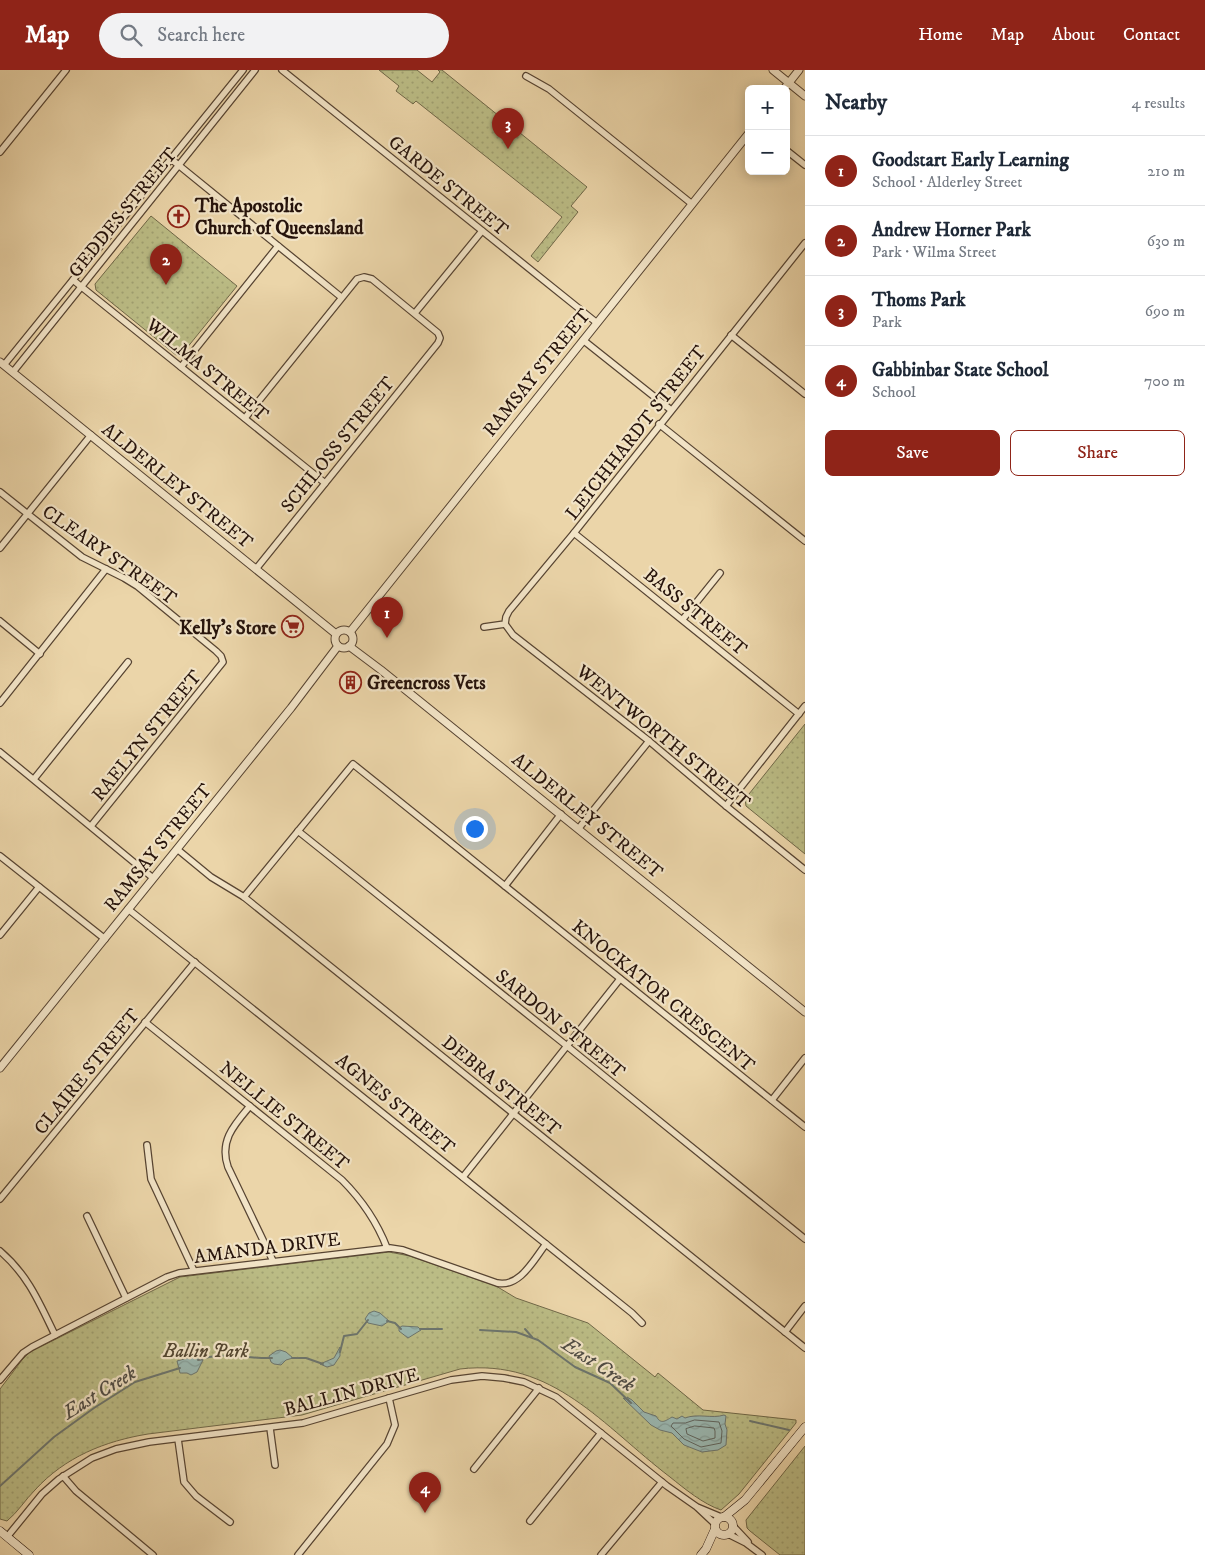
<!DOCTYPE html>
<meta charset="utf-8">
<style>
body{margin:0;font-family:"IM FELL DW Pica",serif;background:#f2f2f3;color:#1f2937}
.controls{position:absolute;right:15px;top:15px;display:grid;overflow:hidden;border-radius:8px;box-shadow:0 2px 12px #0003}
.controls button{width:45px;height:45px;display:grid;place-items:center;padding:0;border:0;border-bottom:1px solid #e0e1e3;background:#fff;color:#1f2937;font:25px sans-serif}
.you{position:absolute;left:474px;top:758px;width:18px;height:18px;margin:-12px;border:4px solid #fff;border-radius:50%;background:#1a73e8;box-shadow:0 0 0 8px #1a73e833}
.badge{display:grid;place-items:center;width:32px;height:32px;border-radius:50%;background:#8f2418;color:#fff;font-size:16px;font-weight:700}
.pin{position:absolute;translate:-50% -41px;filter:drop-shadow(0 1px 2px #0008)}
.pin::after{content:'';position:absolute;top:26px;width:18px;height:15px;background:inherit;clip-path:polygon(0 0,100% 0,50% 100%)}
.list{margin:0;padding:0;list-style:none}
h2{display:flex;justify-content:space-between;align-items:center;height:65px;margin:0;padding:0 20px;font-size:21px}
h2 small{font-size:16px;font-weight:400;color:#747a83}
.list li{display:grid;grid-template-columns:32px 1fr auto;gap:15px;align-items:center;box-sizing:border-box;height:70px;padding:0 20px;border-top:1px solid #e0e1e3}
.list b{display:block;font-size:19px;white-space:nowrap}
.list p{margin:0;font-size:16px;white-space:nowrap;color:#747a83}
.list em{font-size:16px;font-style:normal;color:#747a83}
.actions{display:flex;gap:10px;padding:15px 20px}
.actions a{flex:1;padding:11px 0;border:1px solid #8f2418;border-radius:8px;text-align:center;font-size:18px;color:#8f2418}
.actions .main{background:#8f2418;color:#fff}
.icon{flex:none;width:28px;height:28px;fill:none;stroke:currentColor;stroke-width:2;stroke-linecap:round;stroke-linejoin:round}
.map{position:relative;flex:none;width:805px;height:1485px;overflow:hidden}
header{display:flex;align-items:center;gap:30px;box-sizing:border-box;height:70px;padding:0 25px;background:#8f2418;color:#fff}
header strong{font-size:24px}
nav{display:flex;gap:28px;margin-inline-start:auto;font-size:18px}
.search{width:350px;height:45px;background:#f2f2f3;display:flex;align-items:center;gap:12px;box-sizing:border-box;padding:0 18px;border-radius:28px;color:#747a83;font-size:19px}
main{display:flex}
aside{flex:1;background:#fff}
.map>svg:first-child{display:block}
</style>
<header>
<strong>Map</strong>
<div class="search"><svg class="icon" aria-label="search" viewBox="0 0 24 24"><circle cx="10" cy="10" r="6"/><path d="M15 15l6 6"/></svg>Search here</div>
<nav><a>Home</a><a>Map</a><a>About</a><a>Contact</a></nav>
</header>
<main>
<div class="map">
<svg width="805" height="1485" viewBox="0 0 805 1485">
<defs>
<pattern id="park-dots" width="8" height="8" patternUnits="userSpaceOnUse" patternTransform="scale(1.25)"><rect width="8" height="8" fill="#bbbc85"/><path d="M2 2h.1M6 6h.1" fill="none" stroke="#a1a172" stroke-width="1.8" stroke-linecap="round"/></pattern>
<pattern id="water-waves" width="16" height="10" patternUnits="userSpaceOnUse" patternTransform="scale(1.25)"><rect width="16" height="10" fill="#9ab7b0"/><path d="M0 5q4-4 8 0t8 0" fill="none" stroke="#859c96"/></pattern>
</defs>
<rect width="100%" height="100%" fill="#ebd5a9"/>
<filter id="stains"><feTurbulence type="fractalNoise" baseFrequency=".004" numOctaves="4"/><feColorMatrix values="0 0 0 0 .2 0 0 0 0 .09 0 0 0 0 .02 0 0 0 .5 -.17"/></filter>
<radialGradient id="worn" r=".72"><stop offset=".6" stop-color="#630" stop-opacity="0"/><stop offset="1" stop-color="#630" stop-opacity=".3"/></radialGradient>
<g fill="url(#park-dots)" stroke="#706848">
<path d="M379,0H417L432,12L440,2L438,0H442L587,117L571,136L578,142L538,192L531,186L562,147L416,31L413,34L396,21L399,16Z"/>
<path d="M151,146L237,216L182,284L176,285L96,220L95,214Z"/>
<path d="M805,654V784L746,736L745,729Z"/>
<path d="M389,1182L410,1186L496,1216L516,1228L588,1253L655,1307L658,1303L703,1340L796,1350V1353L739,1424L721,1440C703,1434 685,1419 670,1407C603,1356 553,1288 460,1299L302,1345L148,1364C105,1371 65,1387 35,1420C25,1430 18,1442 7,1451L0,1449V1319L22,1290L30,1282L180,1207Z"/>
<path d="M805,1376V1485H780L750,1461L747,1458L746,1450Z"/>
</g>
<g fill="url(#water-waves)" stroke="#6c756e">
<path d="M374,1241L380,1243L389,1251L382,1256L368,1253L365,1249L369,1243Z"/>
<path d="M402,1256L418,1257L421,1260L408,1268L399,1261V1258Z"/>
<path d="M340,1277V1286L334,1295L327,1297L320,1294L334,1288Z"/>
<path d="M280,1280L286,1282L293,1288L286,1290L281,1295L274,1294L271,1292L269,1286L276,1281Z"/>
<path d="M195,1286L198,1287L199,1290H203L197,1302L191,1305L187,1303H180L177,1291Z"/>
<path d="M627,1327L632,1330L644,1342L656,1346C661,1355 665,1351 672,1347L677,1349L682,1346L685,1348C698,1343 712,1349 724,1345L726,1346L725,1354L727,1360L726,1375L718,1380L702,1382L684,1375L672,1363L660,1360L651,1355L623,1328L629,1330Z"/>
</g>
<g fill="none" stroke-linecap="round" stroke-linejoin="round">
<g stroke="#60655e" stroke-width="1">
<path d="M695,1350L719,1352L722,1361L721,1373L701,1377L684,1369L671,1356L673,1353H685Z"/>
<path d="M695,1356L714,1358L715,1361V1368L703,1371L687,1364L686,1359Z"/>
</g>
<g stroke="#6c756e" stroke-width="2">
<path d="M387,1251L395,1253L401,1259"/>
<path d="M420,1259H442"/>
<path d="M525,1259L532,1267"/>
<path d="M480,1260L516,1262L538,1270L575,1297L610,1313L631,1333"/>
<path d="M340,1282L344,1266L357,1264L368,1250"/>
<path d="M292,1288H306L323,1294"/>
<path d="M198,1290C222,1281 246,1289 272,1288"/>
<path d="M750,1351L789,1360"/>
<path d="M0,1416L54,1367L94,1338L135,1312L180,1298"/>
</g>
<defs>
<g id="minor">
<path d="M282,0L597,253"/>
<path d="M526,6L549,19L692,134"/>
<path d="M786,80L805,95"/>
<path d="M0,82L66,0"/>
<path d="M171,89L341,227"/>
<path d="M73,210L325,413"/>
<path d="M415,243L482,161"/>
<path d="M731,265L805,324"/>
<path d="M583,270L671,340"/>
<path d="M4,295L243,0"/>
<path d="M181,297L278,176"/>
<path d="M13,302L255,0"/>
<path d="M245,348L357,209L364,207L372,209L438,263L440,268L438,273L256,499"/>
<path d="M659,354L805,471"/>
<path d="M0,422L82,487L124,508L137,516L216,581L221,586L223,592L91,756"/>
<path d="M574,463L799,644"/>
<path d="M0,478L91,365"/>
<path d="M683,549L720,503"/>
<path d="M0,551L40,584"/>
<path d="M505,554L513,565L649,671L726,736L805,800"/>
<path d="M484,557L505,554L506,547L509,541L574,463L805,173"/>
<path d="M0,633L106,499"/>
<path d="M0,682L153,808"/>
<path d="M34,709L128,592"/>
<path d="M726,736L805,636"/>
<path d="M579,758L649,671"/>
<path d="M298,761L567,976L805,1169"/>
<path d="M177,779L211,807L244,827L805,1278"/>
<path d="M0,786L105,869"/>
<path d="M505,816L561,744"/>
<path d="M244,827L353,694L805,1057"/>
<path d="M128,839L632,1243L642,1253"/>
<path d="M0,865L39,817"/>
<path d="M145,952L342,1110C362,1130 377,1152 387,1178"/>
<path d="M772,1030L805,988"/>
<path d="M250,1036C234,1055 219,1071 228,1097L273,1191"/>
<path d="M147,1075L151,1109L194,1201"/>
<path d="M463,1107L620,909"/>
<path d="M0,1129L195,892"/>
<path d="M87,1146L126,1228"/>
<path d="M0,1181C28,1205 39,1232 55,1265"/>
<path d="M785,1262L805,1236"/>
<path d="M0,1310L23,1283L32,1277L167,1207L179,1203L390,1178L403,1180L497,1213C520,1218 534,1189 546,1174"/>
<path d="M270,1358L275,1395"/>
<path d="M178,1369L184,1412L196,1426L230,1452"/>
<path d="M474,1399L539,1318"/>
<path d="M63,1406L76,1421L153,1485"/>
<path d="M698,1438L715,1454"/>
<path d="M530,1451L601,1363"/>
<path d="M733,1456L748,1472"/>
<path d="M728,1464L746,1473L762,1485"/>
<path d="M7,1467L42,1424L59,1409L92,1388L116,1379L149,1372L303,1353L451,1310L482,1306L504,1308L524,1312L556,1327L667,1416L697,1437L721,1447"/>
<path d="M298,1485L387,1374L395,1355L389,1328"/>
<path d="M601,1485L662,1412"/>
</g>
<g id="tertiary">
<path d="M773,0L805,26"/>
<path d="M784,19L799,0"/>
<path d="M0,292L336,564"/>
<circle cx="344" cy="569" r="9"/>
<path d="M350,562L749,63"/>
<path d="M349,576L381,600L805,942"/>
<path d="M0,998L291,638L338,576"/>
</g>
<g id="secondary">
<circle cx="724" cy="1456" r="9"/>
<path d="M724,1447L745,1430L805,1357"/>
<path d="M0,1461L29,1485"/>
<path d="M701,1485L706,1479L715,1459"/>
</g>
</defs>
<use href="#minor" stroke="#574432" stroke-width="8"/>
<use href="#tertiary" stroke="#574432" stroke-width="9"/>
<use href="#secondary" stroke="#26130b" stroke-width="9"/>
<use href="#minor" stroke="#f2e4c7" stroke-width="5.5"/>
<use href="#tertiary" stroke="#f2e4c7" stroke-width="7"/>
<use href="#secondary" stroke="#f2e4c7" stroke-width="8"/>
</g>
<defs>
<symbol id="church-ring" viewBox="-11 -11 22 22"><circle r="9.5" fill="#f2e4c7" stroke="#8f2418" stroke-width="1.5"/><path d="M-1.2-6h2.4v3.5h3.3v2.4h-3.3V6h-2.4V-.1h-3.3v-2.4h3.3Z" fill="#8f2418"/></symbol>
<symbol id="supermarket-ring" viewBox="-11 -11 22 22"><circle r="9.5" fill="#f2e4c7" stroke="#8f2418" stroke-width="1.5"/><path d="M-6-5.5h2.5l.6 2H6L4.5 2H-2.5L-4.4-4H-6ZM-1.5 3.2a1.3 1.3 0 1 0 .1 0ZM3 3.2a1.3 1.3 0 1 0 .1 0Z" fill="#8f2418"/></symbol>
<symbol id="building-ring" viewBox="-11 -11 22 22"><circle r="9.5" fill="#f2e4c7" stroke="#8f2418" stroke-width="1.5"/><path d="M-4-6H4V6H1V3H-1V6H-4ZM-2.5-4.3h1.7v1.8h-1.7ZM.8-4.3h1.7v1.8H.8ZM-2.5-1h1.7V.8h-1.7ZM.8-1h1.7V.8H.8Z" fill="#8f2418"/></symbol>
</defs>
<g fill-rule="evenodd">
<use href="#church-ring" x="166" y="134" width="25" height="25"/>
<use href="#supermarket-ring" x="280" y="544" width="25" height="25"/>
<use href="#building-ring" x="338" y="600" width="25" height="25"/>
</g>
<g text-anchor="middle" stroke-width="4.5" stroke-linejoin="round" paint-order="stroke">
<g font-size="19" fill="#26130b" stroke="#f2e4c7">
<text transform="translate(449 115) rotate(39)" y="7">GARDE STREET</text>
<text transform="translate(122 142) rotate(-51)" y="7">GEDDES STREET</text>
<text transform="translate(208 299) rotate(39)" y="7">WILMA STREET</text>
<text transform="translate(536 302) rotate(-51)" y="7">RAMSAY STREET</text>
<text transform="translate(635 362) rotate(-52)" y="7">LEICHHARDT STREET</text>
<text transform="translate(337 374) rotate(-51)" y="7">SCHLOSS STREET</text>
<text transform="translate(178 415) rotate(39)" y="7">ALDERLEY STREET</text>
<text transform="translate(110 484) rotate(35)" y="7">CLEARY STREET</text>
<text transform="translate(696 541) rotate(39)" y="7">BASS STREET</text>
<text transform="translate(146 665) rotate(-51)" y="7">RAELYN STREET</text>
<text transform="translate(664 666) rotate(39)" y="7">WENTWORTH STREET</text>
<text transform="translate(588 745) rotate(39)" y="7">ALDERLEY STREET</text>
<text transform="translate(157 777) rotate(-51)" y="7">RAMSAY STREET</text>
<text transform="translate(664 925) rotate(39)" y="7">KNOCKATOR CRESCENT</text>
<text transform="translate(561 953) rotate(39)" y="7">SARDON STREET</text>
<text transform="translate(86 1001) rotate(-51)" y="7">CLAIRE STREET</text>
<text transform="translate(502 1015) rotate(39)" y="7">DEBRA STREET</text>
<text transform="translate(396 1033) rotate(39)" y="7">AGNES STREET</text>
<text transform="translate(285 1045) rotate(39)" y="7">NELLIE STREET</text>
<text transform="translate(267 1177) rotate(-7)" y="7">AMANDA DRIVE</text>
<text transform="translate(351 1321) rotate(-15)" y="7">BALLIN DRIVE</text>
</g>
<g font-size="19" font-weight="bold" fill="#26130b" stroke="#f2e4c7" text-anchor="start">
<text x="195" y="142">The Apostolic<tspan x="195" dy="22">Church of Queensland</tspan></text>
<text x="276" y="564" text-anchor="end">Kelly's Store</text>
<text x="367" y="619">Greencross Vets</text>
</g>
<g font-size="19" font-style="italic" fill="#534630" stroke="#f2e4c7">
<text x="206" y="1287">Ballin Park</text>
</g>
<g font-size="20" font-style="italic" fill="#4f4c45" stroke="#f2e4c7">
<text transform="translate(599 1294) rotate(33)" y="7">East Creek</text>
<text transform="translate(99 1322) rotate(-32)" y="7">East Creek</text>
</g>
</g>
<rect width="100%" height="100%" filter="url(#stains)"/>
<rect width="100%" height="100%" fill="url(#worn)"/>
</svg>
<div class="controls">
<button>+</button>
<button>−</button>
</div>
<div class="you"></div>
<div class="pin badge" style="left:387px;top:568px">1</div>
<div class="pin badge" style="left:166px;top:215px">2</div>
<div class="pin badge" style="left:508px;top:79px">3</div>
<div class="pin badge" style="left:425px;top:1443px">4</div>
</div>
<aside>
<h2>Nearby<small>4 results</small></h2>
<ul class="list">
<li><span class="badge">1</span><div><b>Goodstart Early Learning</b><p>School · Alderley Street</p></div><em>210 m</em></li>
<li><span class="badge">2</span><div><b>Andrew Horner Park</b><p>Park · Wilma Street</p></div><em>630 m</em></li>
<li><span class="badge">3</span><div><b>Thoms Park</b><p>Park</p></div><em>690 m</em></li>
<li><span class="badge">4</span><div><b>Gabbinbar State School</b><p>School</p></div><em>700 m</em></li>
</ul>
<div class="actions"><a class="main">Save</a><a>Share</a></div>
</aside>
</main>
